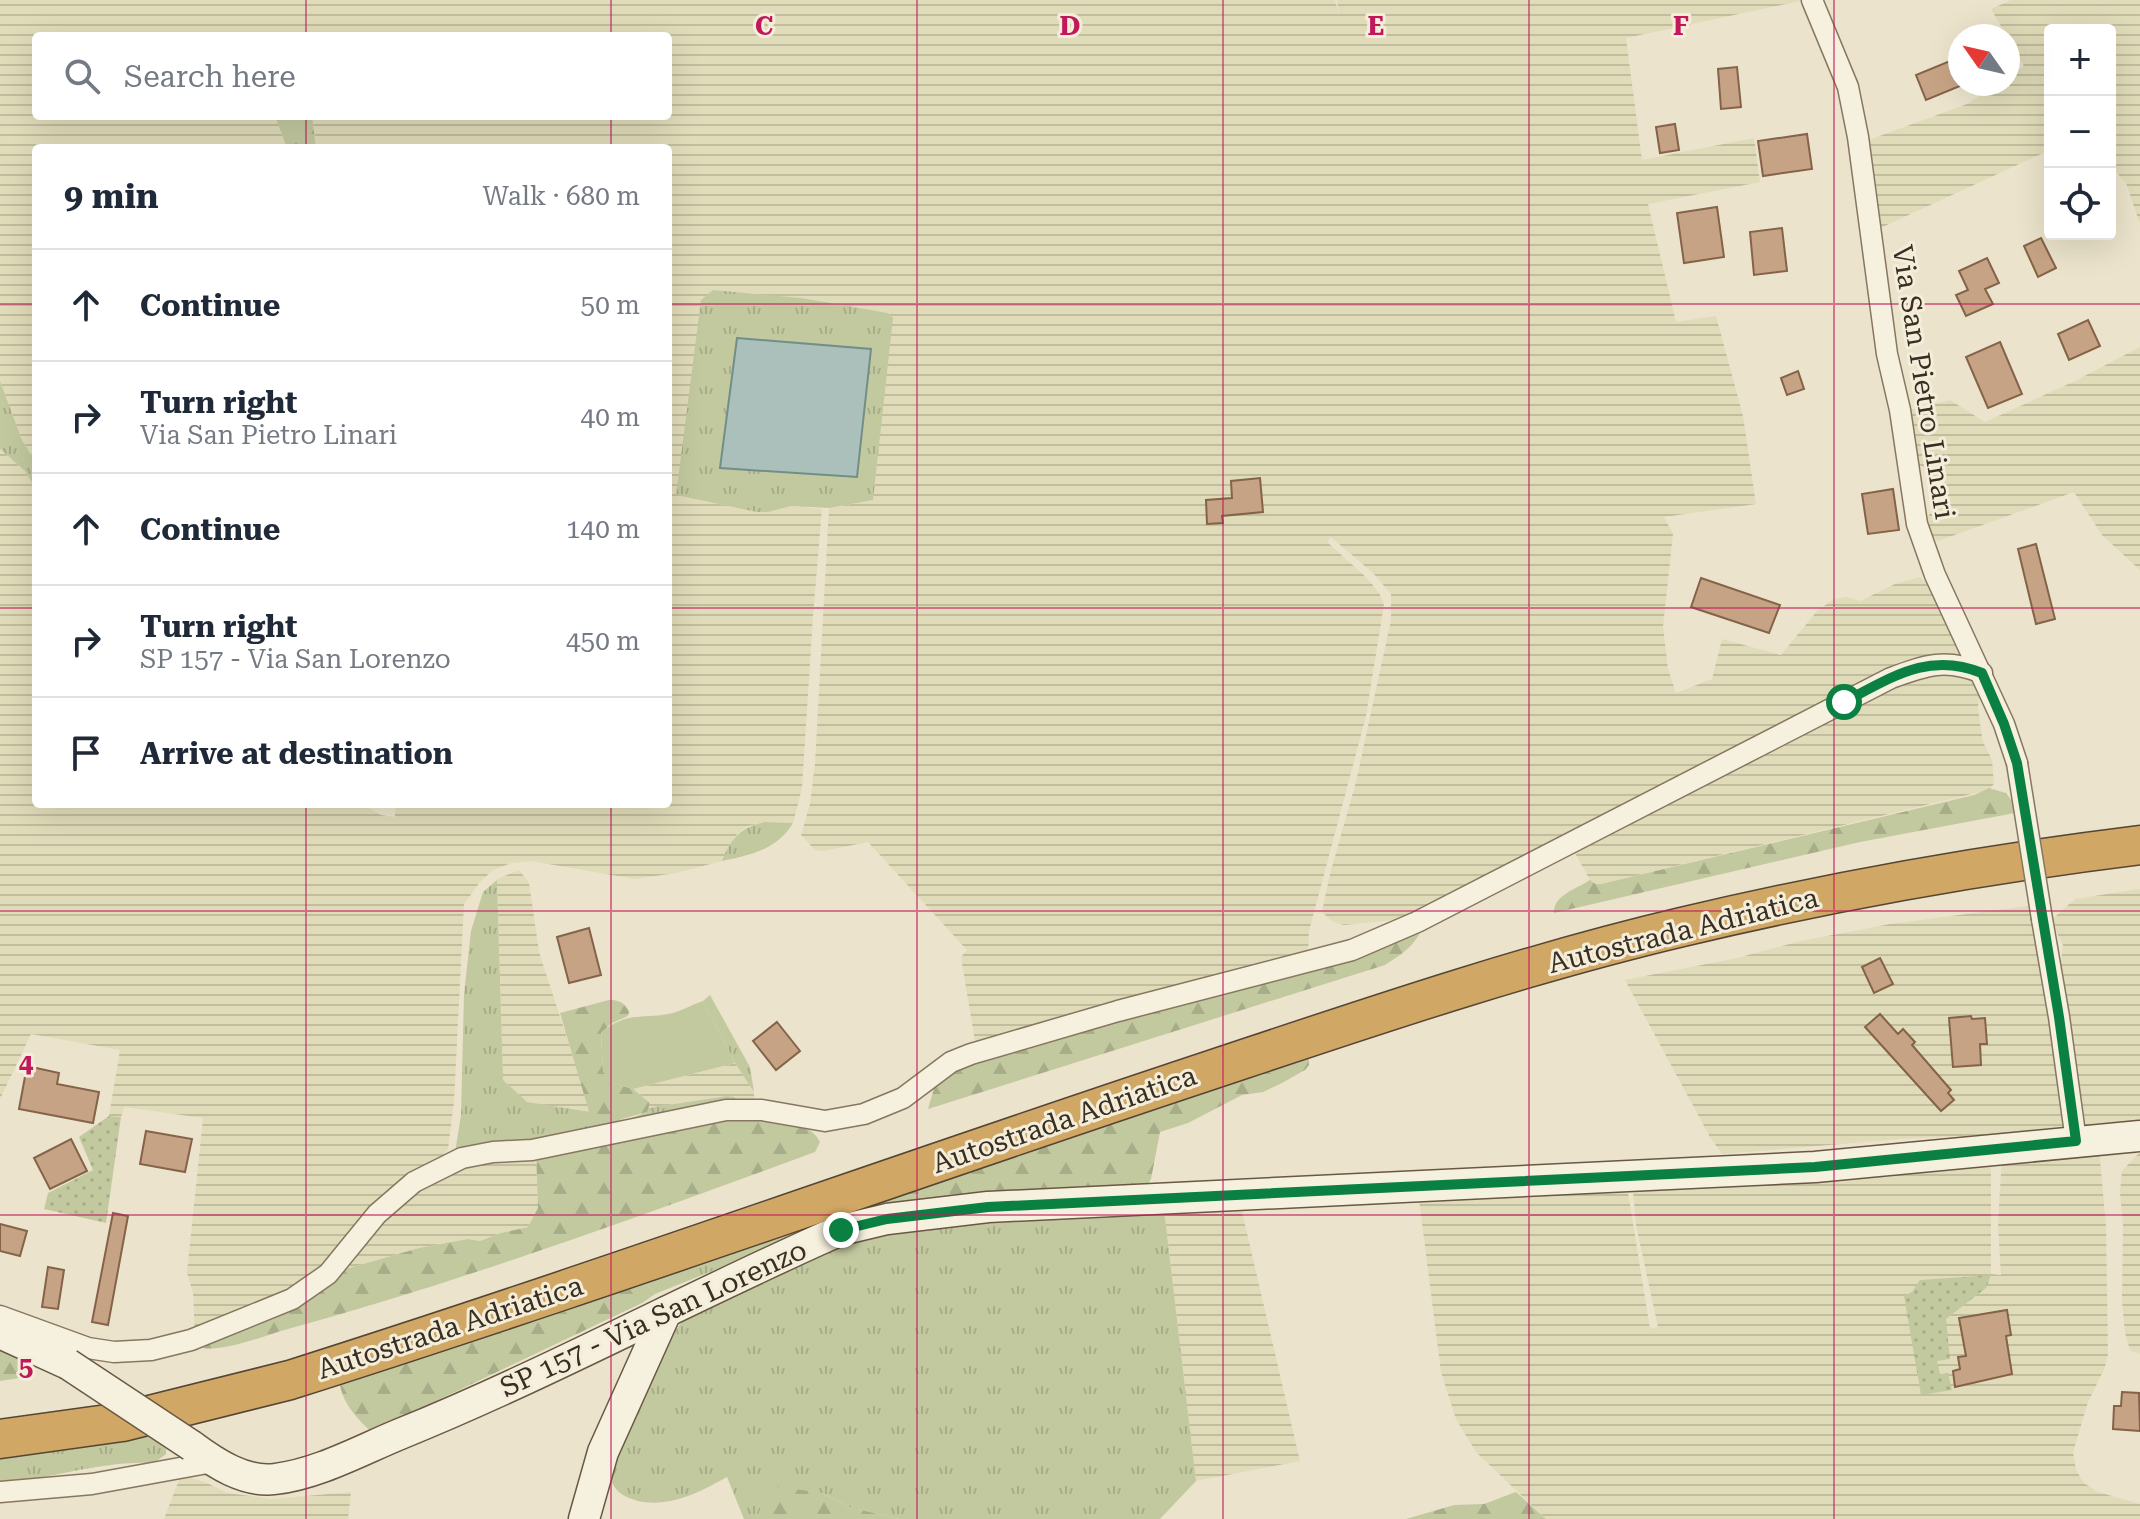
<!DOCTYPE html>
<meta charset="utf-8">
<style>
body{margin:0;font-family:"Roboto Serif",serif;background:#f2f2f3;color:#1f2937}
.controls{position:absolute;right:24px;top:24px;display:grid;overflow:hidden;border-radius:8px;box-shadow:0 8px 32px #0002}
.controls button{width:72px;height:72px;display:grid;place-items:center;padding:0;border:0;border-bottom:2px solid #e0e1e3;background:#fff;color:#1f2937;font:40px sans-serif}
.compass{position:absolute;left:1948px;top:24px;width:72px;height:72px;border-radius:50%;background:#fff;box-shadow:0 8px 32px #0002;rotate:304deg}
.stop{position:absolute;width:24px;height:24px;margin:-18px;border:6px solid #0b8043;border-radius:50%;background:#fff}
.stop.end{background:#0b8043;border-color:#fff;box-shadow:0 2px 8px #0008}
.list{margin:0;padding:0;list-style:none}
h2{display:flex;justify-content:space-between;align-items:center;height:104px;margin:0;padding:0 32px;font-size:34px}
h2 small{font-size:26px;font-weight:400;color:#747a83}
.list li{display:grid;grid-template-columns:52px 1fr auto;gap:24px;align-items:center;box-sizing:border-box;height:112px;padding:0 32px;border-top:2px solid #e0e1e3}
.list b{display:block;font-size:30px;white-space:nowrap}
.list p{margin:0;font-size:26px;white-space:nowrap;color:#747a83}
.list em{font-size:26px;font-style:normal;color:#747a83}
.icon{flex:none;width:44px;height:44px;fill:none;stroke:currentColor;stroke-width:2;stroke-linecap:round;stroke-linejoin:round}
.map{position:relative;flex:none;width:2140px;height:1519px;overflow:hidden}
.search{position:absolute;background:#fff;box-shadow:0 8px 32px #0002;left:32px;top:32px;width:640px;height:88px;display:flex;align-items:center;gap:20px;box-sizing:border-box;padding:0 28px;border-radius:8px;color:#747a83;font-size:30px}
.panel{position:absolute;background:#fff;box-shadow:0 8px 32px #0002;left:32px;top:144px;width:640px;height:664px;border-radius:8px}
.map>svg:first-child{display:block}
</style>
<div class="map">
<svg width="2140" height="1519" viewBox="0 0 2140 1519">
<defs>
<pattern id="farmland-rules" width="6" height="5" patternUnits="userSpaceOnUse" patternTransform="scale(2)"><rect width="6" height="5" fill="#e0dcb9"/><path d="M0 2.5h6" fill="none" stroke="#c1bd9f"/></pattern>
<pattern id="grass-tufts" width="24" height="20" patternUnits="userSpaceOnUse" patternTransform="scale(2)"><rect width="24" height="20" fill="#c2c99f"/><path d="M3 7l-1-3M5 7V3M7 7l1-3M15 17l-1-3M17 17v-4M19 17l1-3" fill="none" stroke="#a7ad89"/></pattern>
<pattern id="forest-firs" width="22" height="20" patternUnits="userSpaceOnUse" patternTransform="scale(2)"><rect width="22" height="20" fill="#c2c99f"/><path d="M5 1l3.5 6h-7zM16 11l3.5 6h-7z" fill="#a7ad89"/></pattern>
<pattern id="garden-dots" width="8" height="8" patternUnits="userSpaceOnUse" patternTransform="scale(2)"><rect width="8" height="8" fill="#c2c99f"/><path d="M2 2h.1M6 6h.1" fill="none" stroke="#a7ad89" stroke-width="1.8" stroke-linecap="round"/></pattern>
</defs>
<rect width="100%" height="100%" fill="#ebe3cb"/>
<g fill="url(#farmland-rules)">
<path d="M0,0H1335L1339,15L1337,0H1805L1626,38L1642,160L1754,138L1760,182L1648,204L1676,322L1716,316L1743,416L1756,504L1664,517L1673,534L1663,627L1668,669L1676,693L1712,679L1722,639L1781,655L1817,611L1834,599L1847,597L1860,601L1895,584L1920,577L1931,588L1968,657L1942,655L1918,658L1893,668L1402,919L1344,925L1333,922L1322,912L1330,874L1356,782L1391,620V594L1373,573L1331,537L1327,542L1367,578L1379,593L1384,604L1366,716L1309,931L1308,955L976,1047L961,957L967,950L868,842L823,851L815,850L801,835L810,804L815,764L829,508L873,500L888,313L851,307L719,504L768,512L791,506L822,509L813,616L802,788L793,823L765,822L748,826L737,834L722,861L676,873L635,879L531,861L511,863L493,870L480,882L464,904L454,1102L448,1149L437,1163L303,1287L195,1335L193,1293L187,1273L203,1118L124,1107L121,1117L109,1116L120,1050L31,1034L0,1099V449L25,471L36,490V804H361L381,815L395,817V804H668V148H316L312,116H668V36H36V116H275L287,148H36V463L22,440L0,381Z"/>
<path d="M2011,0H2140V224L2126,183L2110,165V30H2050V150L1876,230L1866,141L1967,104L1997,84H2008V77L2024,66L1991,9Z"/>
<path d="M2140,347V570L2102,535L2074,492L1938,541L1923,527L1940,493L1932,473L1912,461L1905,411L1950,400L1985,422L2075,381Z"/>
<path d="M1958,667L1981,681L1978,708L1980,723L1983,742L1992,760L1994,784L1988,790L1597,885L1590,880L1571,846L1901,676Z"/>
<path d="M519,870L529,883L539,952L591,1112L527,1103L503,1080L497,879Z"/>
<path d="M2140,889V1124L2087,1127L2083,1123L2058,986L2063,945L2055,929L2048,923L2075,899Z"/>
<path d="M2028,906L2036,920L2067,1131L1901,1139L1722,1154L1710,1137L1625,980L1737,958L1801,941L1890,924Z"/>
<path d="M735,1063L754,1092V1100L745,1106L734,1097L727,1096L648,1108L650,1103L633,1089Z"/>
<path d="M2099,1149L2106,1226L2108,1354L2105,1367L2088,1402L2073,1452L2076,1470L2084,1483L2098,1492L2140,1504V1519H1546L1476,1452L1456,1419L1441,1372L1418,1191L1626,1180L1650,1329L1658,1327L1636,1225L1632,1179L1991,1157V1274L2001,1275L1998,1225L2002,1155Z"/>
<path d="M536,1152L538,1208L528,1227L501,1233L480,1241L468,1239L419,1248L335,1272L383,1212L436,1172Z"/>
<path d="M2140,1152V1354L2130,1350L2125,1333L2122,1301L2123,1225L2120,1192L2122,1171Z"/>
<path d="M1240,1203L1300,1461L1196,1481L1164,1209Z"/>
<path d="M181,1475L205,1482L227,1493L272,1499L351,1492L348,1519H164Z"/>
</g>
<g fill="url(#grass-tufts)">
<path d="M713,290L801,298L888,313L893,318L873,500L829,508L791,506L768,512H757L676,495L701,300Z"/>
<path d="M0,381L22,440L36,463V490L25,471L0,449Z"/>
<path d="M765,822L793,823C777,850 750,855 722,861C731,838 741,827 765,822Z"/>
<path d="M497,880L503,1080L527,1102L591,1112L596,1132L647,1112L648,1108L727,1096L734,1097L745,1106L545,1143L455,1153L461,1115L464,994L471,931L483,892Z"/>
<path d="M710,995L750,1067L754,1092L735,1063L703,1001Z"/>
<path d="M889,1192L893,1205L752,1255L655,1294L644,1281Z"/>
<path d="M1164,1209L1196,1481L1160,1519H899L849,1507L822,1493L759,1513L757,1519H744L727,1477C697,1494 657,1514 623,1495C615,1491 609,1477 604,1469L658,1350L696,1306L869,1234L910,1226Z"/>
<path d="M146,1432L166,1449V1454L154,1463C102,1460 52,1479 0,1483V1455Z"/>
</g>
<g fill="url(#forest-firs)">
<path d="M275,116H312L316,148H287Z"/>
<path d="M1989,788L2006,793L2020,812L1860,842L1554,913C1553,895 1577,889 1590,880L1597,885L1974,795Z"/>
<path d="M1421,930C1415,946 1399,956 1385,965L928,1109L937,1078L945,1069Z"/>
<path d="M609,1000C619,1000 624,1002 629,1012L628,1016L612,1023L601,1033L603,1071L613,1083L633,1089L650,1103L647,1112L622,1119L595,1132L560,1013Z"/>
<path d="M1309,1056V1065L1305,1070L1282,1083L1263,1092L1242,1095L1188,1123L1160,1132L1151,1179L1144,1191L893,1205L887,1196Z"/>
<path d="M744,1113C766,1118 810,1119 820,1142L815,1152C641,1216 466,1280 288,1329C266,1335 220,1354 199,1347L335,1272L419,1248L468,1239L480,1241L501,1233L528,1227L538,1208L536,1152Z"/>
<path d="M644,1281L655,1294L642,1303L371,1432C355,1416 341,1402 339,1378Z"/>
<path d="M0,1341L30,1362L32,1370L26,1377L0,1381Z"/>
<path d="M767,1485L822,1493L849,1507L899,1519H757Z"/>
<path d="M1516,1492L1546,1519H1406L1454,1505L1484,1504Z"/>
</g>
<g fill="url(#garden-dots)">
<path d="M109,1116L121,1117L106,1223L44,1209L48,1193L93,1170L79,1137Z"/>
<path d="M1991,1275L1986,1288L1946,1319L1950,1359L1937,1361L1940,1374L1948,1373L1952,1390L1921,1395L1904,1296L1912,1292L1920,1280Z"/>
</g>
<path fill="#c2c99f" d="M703,1001L735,1063L633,1089L613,1083L603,1072L601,1033C627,1010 644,1020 673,1013C683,1010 694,1004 703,1001Z"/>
<path fill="#abc0bb" stroke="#728e89" stroke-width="2" d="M737,338L871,349L857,477L720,468Z"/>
<g fill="#c6a384" stroke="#846348" stroke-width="2">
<path d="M1950,61L1960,86L1926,100L1916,75Z"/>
<path d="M1737,67L1741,107L1721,109L1718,69Z"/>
<path d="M1675,124L1679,150L1660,153L1656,127Z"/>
<path d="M1807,134L1812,169L1763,176L1758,141Z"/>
<path d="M1717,207L1724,257L1684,263L1677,213Z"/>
<path d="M1782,228L1787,271L1754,275L1750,232Z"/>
<path d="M2041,238L2056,268L2038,277L2024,246Z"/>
<path d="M1987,258L1999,283L1985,289L1993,304L1966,316L1956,295L1968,290L1959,271Z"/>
<path d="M2088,320L2100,346L2069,360L2058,334Z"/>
<path d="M2000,342L2022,394L1988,408L1966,357Z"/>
<path d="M1798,371L1804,389L1787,395L1781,378Z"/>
<path d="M1260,478L1263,512L1222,516L1223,523L1207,524L1206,500L1232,498L1231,481Z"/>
<path d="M1893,489L1899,530L1868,534L1862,494Z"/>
<path d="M2036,544L2055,619L2036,624L2018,549Z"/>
<path d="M1701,578L1780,605L1769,633L1691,607Z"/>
<path d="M589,928L601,975L569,983L557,937Z"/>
<path d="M1880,958L1893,984L1874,993L1862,967Z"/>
<path d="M1880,1014L1898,1034L1903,1029L1915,1042L1912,1045L1951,1090L1948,1093L1954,1100L1941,1111L1865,1027Z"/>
<path d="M1971,1016L1972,1019L1985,1018L1987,1044H1980L1981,1065L1953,1067L1949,1018Z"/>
<path d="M777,1022L800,1051L776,1070L753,1041Z"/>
<path d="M27,1066L59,1073L57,1084L99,1092L93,1123L19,1109Z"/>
<path d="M146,1131L192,1139L185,1172L140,1164Z"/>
<path d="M71,1139L87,1171L50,1189L34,1158Z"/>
<path d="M113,1213L128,1216L108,1325L92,1322Z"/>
<path d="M0,1224L27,1231L20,1256L0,1251Z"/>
<path d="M48,1267L64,1270L58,1309L42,1307Z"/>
<path d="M2007,1310L2011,1335L2006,1336L2012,1374L1955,1387L1953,1371L1960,1369L1958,1357L1966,1356L1959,1318Z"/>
<path d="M2122,1392L2139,1393L2140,1431L2113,1429L2114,1406H2121Z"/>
</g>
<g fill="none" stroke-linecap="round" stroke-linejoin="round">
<defs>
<g id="street">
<path d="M1812,0L1848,87L1858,137L1887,354L1900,410L1917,524L1935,575L2004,724L2017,763"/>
<path d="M2042,919L2059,1017L2076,1141"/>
<path d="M0,1316L88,1348L114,1352L151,1350L191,1340L292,1299L328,1274L377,1214L414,1182L462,1158L493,1152L532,1150L726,1110H762L825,1121L864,1114L903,1098L951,1062L971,1054L1118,1011L1352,950L1417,922L1891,678C1926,665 1946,658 1982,673"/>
<path d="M0,1492L92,1484L213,1462"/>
</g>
<g id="secondary">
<path d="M0,1333L68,1364"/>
<path d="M192,1446C215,1463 245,1483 275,1479C318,1474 361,1450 400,1434C550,1373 693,1295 841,1230L887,1219L988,1207L1815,1167L2140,1136"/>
<path d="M584,1519L603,1452L666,1312"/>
</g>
<path id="highway" d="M0,1439L122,1422L290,1380C586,1286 878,1181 1172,1083C1341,1027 1509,968 1682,927C1833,891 1986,864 2140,845"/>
</defs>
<use href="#street" stroke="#877760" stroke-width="23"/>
<use href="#secondary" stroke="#695843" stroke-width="33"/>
<use href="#highway" stroke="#554534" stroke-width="41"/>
<use href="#street" stroke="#f6f0de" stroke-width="20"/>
<use href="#secondary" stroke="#f6f0de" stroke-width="30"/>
<use href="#highway" stroke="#d1a765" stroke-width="38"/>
<defs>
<path id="street-bridge" d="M2017,763L2042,919"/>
<path id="secondary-bridge" d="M68,1364L192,1446"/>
</defs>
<use href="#street-bridge" stroke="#877760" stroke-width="23" stroke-linecap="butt"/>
<use href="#secondary-bridge" stroke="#695843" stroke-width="33" stroke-linecap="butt"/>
<use href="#street-bridge" stroke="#f6f0de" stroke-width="20"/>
<use href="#secondary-bridge" stroke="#f6f0de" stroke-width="30"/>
</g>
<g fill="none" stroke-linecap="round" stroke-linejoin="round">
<path stroke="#0b8043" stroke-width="10" d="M841,1230L887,1219L988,1207L1815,1167L2076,1141L2059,1017L2017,763L2004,724L1982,673C1928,651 1891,678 1844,702"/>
</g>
<path fill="none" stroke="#c2185b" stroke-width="2" stroke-opacity="0.55" d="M306,0V36M611,0V36M917,0V1519M1223,0V1519M1529,0V1519M1834,0V1519M306,116V148M611,116V148M0,304H36M668,304H2140M0,608H36M668,608H2140M306,804V1519M611,804V1519M0,911H2140M0,1215H2140"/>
<g text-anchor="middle" stroke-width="6" stroke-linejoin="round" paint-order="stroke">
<g font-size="28" fill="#392e22" stroke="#f3edda">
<text transform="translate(1924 382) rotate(81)" y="10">Via San Pietro Linari</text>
<text transform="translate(1683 930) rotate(-14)" y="10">Autostrada Adriatica</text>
<text transform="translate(1064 1119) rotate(-19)" y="10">Autostrada Adriatica</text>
<text transform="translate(653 1318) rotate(-25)" y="10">SP 157 - Via San Lorenzo</text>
<text transform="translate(450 1327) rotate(-18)" y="10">Autostrada Adriatica</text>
</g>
</g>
<g font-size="26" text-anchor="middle" font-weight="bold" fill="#c2185b" stroke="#f3edda" stroke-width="6" stroke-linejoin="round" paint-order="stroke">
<text x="764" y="35">C</text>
<text x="1070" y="35">D</text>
<text x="1376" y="35">E</text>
<text x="1681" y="35">F</text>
<text x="26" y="1072">4</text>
<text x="26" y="1376">5</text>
</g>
</svg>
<div class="controls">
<button>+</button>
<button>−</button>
<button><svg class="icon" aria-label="locate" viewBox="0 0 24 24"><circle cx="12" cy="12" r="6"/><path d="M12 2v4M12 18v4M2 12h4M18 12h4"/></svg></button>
</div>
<svg class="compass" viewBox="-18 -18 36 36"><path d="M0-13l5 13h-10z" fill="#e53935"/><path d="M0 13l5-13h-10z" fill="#747a83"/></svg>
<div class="stop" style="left:1844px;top:702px"></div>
<div class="stop end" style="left:841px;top:1230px"></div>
<div class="search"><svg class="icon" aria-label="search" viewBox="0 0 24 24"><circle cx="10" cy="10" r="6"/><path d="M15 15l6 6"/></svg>Search here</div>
<section class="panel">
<h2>9 min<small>Walk · 680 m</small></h2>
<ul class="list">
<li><svg class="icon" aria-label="ahead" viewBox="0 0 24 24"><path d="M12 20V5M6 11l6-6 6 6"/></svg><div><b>Continue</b></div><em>50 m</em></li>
<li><svg class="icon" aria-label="right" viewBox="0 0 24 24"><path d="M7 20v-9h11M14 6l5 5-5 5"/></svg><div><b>Turn right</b><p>Via San Pietro Linari</p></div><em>40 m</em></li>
<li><svg class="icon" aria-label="ahead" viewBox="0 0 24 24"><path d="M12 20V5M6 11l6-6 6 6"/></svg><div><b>Continue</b></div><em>140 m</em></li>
<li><svg class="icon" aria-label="right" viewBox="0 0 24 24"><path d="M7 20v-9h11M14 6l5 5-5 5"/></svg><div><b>Turn right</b><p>SP 157 - Via San Lorenzo</p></div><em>450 m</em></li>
<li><svg class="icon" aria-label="arrive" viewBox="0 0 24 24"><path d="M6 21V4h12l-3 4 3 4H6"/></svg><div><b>Arrive at destination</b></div></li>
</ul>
</section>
</div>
